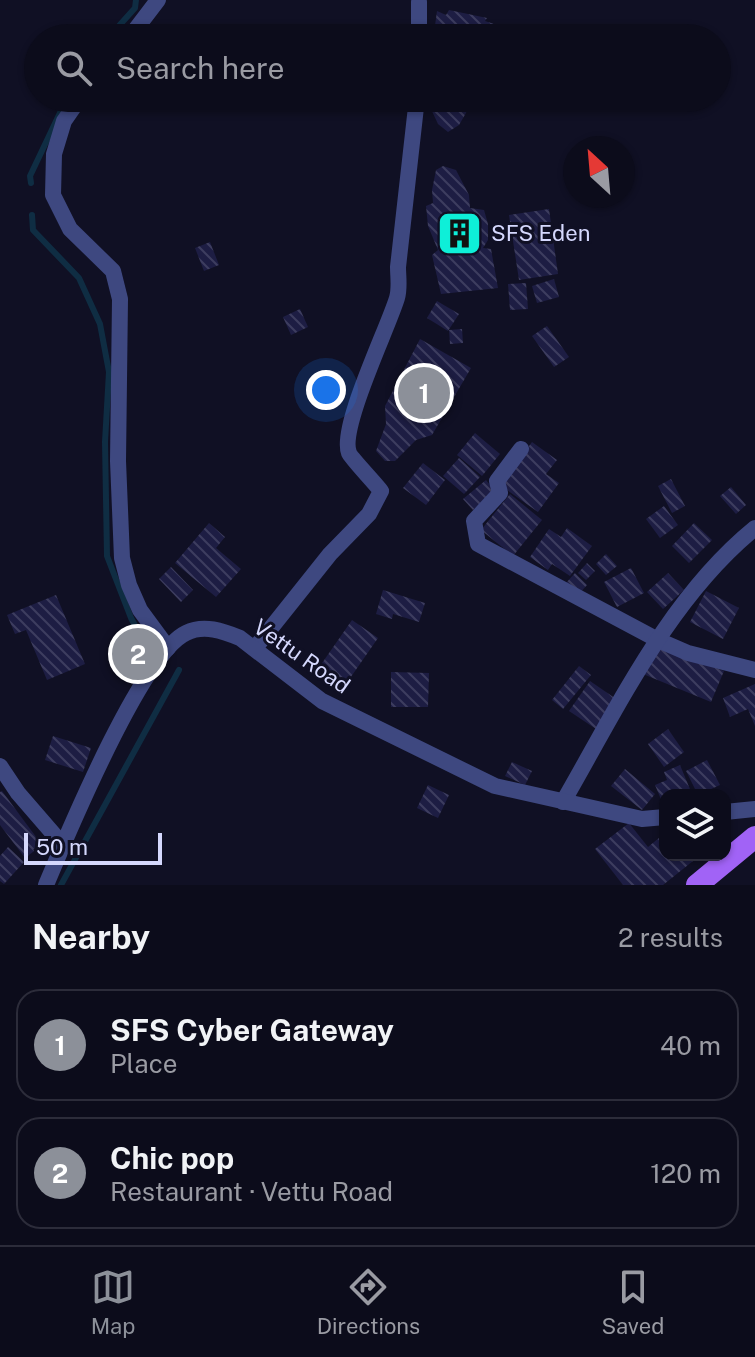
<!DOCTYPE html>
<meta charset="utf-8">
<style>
body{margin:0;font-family:"Public Sans",sans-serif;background:#151524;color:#f1f3f6}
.controls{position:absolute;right:24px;bottom:24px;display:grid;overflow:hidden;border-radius:16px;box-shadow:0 2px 6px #0004}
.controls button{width:72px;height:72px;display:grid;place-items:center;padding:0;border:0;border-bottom:2px solid #2c2c3a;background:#0c0c1b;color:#f1f3f6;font:40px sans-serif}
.compass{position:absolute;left:563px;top:136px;width:72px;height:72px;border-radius:50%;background:#0c0c1b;box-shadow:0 2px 6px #0004;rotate:334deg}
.scale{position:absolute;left:24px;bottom:20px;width:138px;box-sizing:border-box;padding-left:8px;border:4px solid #d5d8fd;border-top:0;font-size:22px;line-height:28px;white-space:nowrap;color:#d5d8fd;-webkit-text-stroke:6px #101024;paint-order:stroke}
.you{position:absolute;left:326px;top:390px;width:28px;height:28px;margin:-20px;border:6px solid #fff;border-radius:50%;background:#1a73e8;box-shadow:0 0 0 12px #1a73e833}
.badge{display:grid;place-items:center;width:52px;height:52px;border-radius:50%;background:#8c9099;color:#fff;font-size:26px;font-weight:700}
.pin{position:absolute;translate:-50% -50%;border:4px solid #fff;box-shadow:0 2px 8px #0006}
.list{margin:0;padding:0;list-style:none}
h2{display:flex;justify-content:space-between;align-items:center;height:104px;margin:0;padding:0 32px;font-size:34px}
h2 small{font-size:26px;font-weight:400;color:#9a9ba3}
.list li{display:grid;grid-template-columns:52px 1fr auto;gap:24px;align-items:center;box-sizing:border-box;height:112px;margin:0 16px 16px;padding:0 16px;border:2px solid #2c2c3a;border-radius:24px}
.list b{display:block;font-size:30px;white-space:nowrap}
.list p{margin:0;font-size:26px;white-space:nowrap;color:#9a9ba3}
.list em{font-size:26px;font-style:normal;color:#9a9ba3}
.icon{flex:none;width:44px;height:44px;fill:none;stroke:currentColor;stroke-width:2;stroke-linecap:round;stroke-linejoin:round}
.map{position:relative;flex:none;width:755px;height:885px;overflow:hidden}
.search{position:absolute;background:#0c0c1b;box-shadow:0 2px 6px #0004;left:24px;right:24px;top:24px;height:88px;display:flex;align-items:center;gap:20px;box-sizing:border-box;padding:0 28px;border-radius:44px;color:#9a9ba3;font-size:30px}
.sheet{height:360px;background:#0c0c1b}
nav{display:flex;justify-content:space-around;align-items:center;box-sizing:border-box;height:112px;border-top:2px solid #2c2c3a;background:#0c0c1b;font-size:22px;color:#9a9ba3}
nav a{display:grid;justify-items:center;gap:4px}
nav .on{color:#8c9099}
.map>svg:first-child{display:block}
</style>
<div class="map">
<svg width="755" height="885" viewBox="0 0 755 885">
<defs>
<pattern id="building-back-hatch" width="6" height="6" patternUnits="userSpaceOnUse" patternTransform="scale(2)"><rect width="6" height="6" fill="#1d1d43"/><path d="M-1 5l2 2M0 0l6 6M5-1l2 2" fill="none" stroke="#3d3d5f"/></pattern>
</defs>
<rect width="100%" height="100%" fill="#101024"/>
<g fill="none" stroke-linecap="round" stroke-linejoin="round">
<g stroke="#0f2d43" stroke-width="6">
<path d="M108,38L135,8L136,0"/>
<path d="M31,183L30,176L67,98"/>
<path d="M32,215L33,230L79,278L100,324L109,372L105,442L107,556L131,618L144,642"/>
<path d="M61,885L179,670"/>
</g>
</g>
<g fill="url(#building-back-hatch)">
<path d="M449,10L487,18L485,21L494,24L492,38H439L434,33L437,11L446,15Z"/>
<path d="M433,98H471L466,113L459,125L448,132L438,124L431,109Z"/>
<path d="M443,166L456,170L469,195L470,208L484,210L488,224V240L483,248L491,249L498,288L441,294L432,255L438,250L428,226L426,206L433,203L432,190L436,170Z"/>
<path d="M549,209L558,274L519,280L509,215Z"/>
<path d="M210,242L219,265L204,271L195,248Z"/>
<path d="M554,279L559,297L537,303L532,286Z"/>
<path d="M526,283L528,309L510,310L508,284Z"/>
<path d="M437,301L459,314L448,331L427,318Z"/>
<path d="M300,309L308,327L291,335L283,317Z"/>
<path d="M547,326L569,357L554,367L532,336Z"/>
<path d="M462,329L463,343L450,344L449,330Z"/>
<path d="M420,339L471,368L432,435L416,440L395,461H385L376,451L386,424L385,406Z"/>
<path d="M475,433L500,454L482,476L457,455Z"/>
<path d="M532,442L557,460L546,474L559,483L538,512L500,485Z"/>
<path d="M459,458L480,477L464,494L443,476Z"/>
<path d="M423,463L445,480L426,505L403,488Z"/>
<path d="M671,479L685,506L672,513L658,486Z"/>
<path d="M486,480L495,491L473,510L463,499Z"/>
<path d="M731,487L746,505L736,514L720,496Z"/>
<path d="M510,494L542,520L513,556L481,530Z"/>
<path d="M664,506L678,525L660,538L646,519Z"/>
<path d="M209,523L225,537L216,548L241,569L216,597L175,563Z"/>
<path d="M694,523L712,540L689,563L672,546Z"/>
<path d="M567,528L592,546L570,576L552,564L548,570L530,557L549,529L561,537Z"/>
<path d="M606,554L617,566L606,575L596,564Z"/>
<path d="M587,563L595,571L586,580L578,573Z"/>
<path d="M171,567L193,590L181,602L159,579Z"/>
<path d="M631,568L644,593L617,607L604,582Z"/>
<path d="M575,573L587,585L578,595L566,583Z"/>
<path d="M668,573L684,590L663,609L647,592Z"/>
<path d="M383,590L425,603L419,622L393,614L392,619L376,614Z"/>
<path d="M706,591L739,608L723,639L690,622Z"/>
<path d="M56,595L85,664L47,680L26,630L15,634L7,615Z"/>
<path d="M352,620L378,638L346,684L320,666Z"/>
<path d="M655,645L724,671L711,702L643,674Z"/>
<path d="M579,666L591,675L563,709L552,700Z"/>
<path d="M391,672L429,673L428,707H391Z"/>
<path d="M590,681L619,701L599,731L569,711Z"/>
<path d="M755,684V726L748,709L730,717L723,698Z"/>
<path d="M668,729L684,752L664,767L648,744Z"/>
<path d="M53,736L91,748L83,772L45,760Z"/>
<path d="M707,760L720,785L698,795L686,771Z"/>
<path d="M512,762L532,771L525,785L505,776Z"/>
<path d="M680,765L692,794L665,795V809L655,785L667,780L664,772Z"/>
<path d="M625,769L655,794L642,810L611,786Z"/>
<path d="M428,785L449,795L438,818L417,808Z"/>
<path d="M2,791L42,845L25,858L0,825V792Z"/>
<path d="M629,823L648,847L665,833V855H689L693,861L663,885H623L595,849Z"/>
<path d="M8,847L24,862L4,884L0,881V856Z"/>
</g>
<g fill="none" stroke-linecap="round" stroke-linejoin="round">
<g stroke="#3e4880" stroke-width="16">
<path d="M129,38L158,0"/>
<path d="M419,38V2"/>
<path d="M80,98L64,121L54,154L53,195L70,229L113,271L120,299L118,461L122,558L129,585L140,610L168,648"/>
<path d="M521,449L497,481L500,493L474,521L478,544L658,640L688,653L755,670"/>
<path d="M255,648L330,554L369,514L381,491C375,483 351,458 349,453C339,428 388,328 397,298C400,288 398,277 398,267L417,98"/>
<path d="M0,766L18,793L63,845"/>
<path d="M563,802C618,707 669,598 755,528"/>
<path d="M725,812L755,809"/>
<path d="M46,885C67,835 142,654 186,633C204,624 223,631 240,638L322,701L495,786L642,819L665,817"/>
</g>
<path stroke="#a163f6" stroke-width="22" d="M697,885L755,837"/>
</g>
<defs>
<symbol id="building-square" viewBox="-11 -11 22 22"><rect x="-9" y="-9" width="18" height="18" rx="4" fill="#0eefd8" stroke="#101024"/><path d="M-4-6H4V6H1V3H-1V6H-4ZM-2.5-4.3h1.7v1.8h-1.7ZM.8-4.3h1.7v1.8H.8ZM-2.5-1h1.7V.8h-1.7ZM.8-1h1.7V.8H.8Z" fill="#111"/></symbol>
</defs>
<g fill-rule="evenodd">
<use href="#building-square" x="434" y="208" width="51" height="51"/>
</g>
<g text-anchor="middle" stroke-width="6" stroke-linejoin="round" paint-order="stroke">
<g font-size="22" fill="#d5d8fd" stroke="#101024" text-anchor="start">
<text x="491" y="241">SFS Eden</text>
</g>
<g font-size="22" fill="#d5d8fd" stroke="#101024">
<text transform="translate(302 656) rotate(35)" y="8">Vettu Road</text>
</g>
</g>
</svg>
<div class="controls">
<button><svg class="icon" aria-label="layers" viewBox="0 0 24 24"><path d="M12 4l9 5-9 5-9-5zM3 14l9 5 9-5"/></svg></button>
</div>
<svg class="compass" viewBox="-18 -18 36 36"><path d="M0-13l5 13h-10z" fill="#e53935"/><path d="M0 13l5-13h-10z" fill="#9a9ba3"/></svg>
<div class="scale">50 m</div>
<div class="you"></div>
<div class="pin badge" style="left:424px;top:393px">1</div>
<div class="pin badge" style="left:138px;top:654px">2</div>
<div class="search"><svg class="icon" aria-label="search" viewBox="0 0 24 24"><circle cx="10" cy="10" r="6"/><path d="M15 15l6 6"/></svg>Search here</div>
</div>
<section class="sheet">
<h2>Nearby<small>2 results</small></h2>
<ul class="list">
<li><span class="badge">1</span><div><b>SFS Cyber Gateway</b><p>Place</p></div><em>40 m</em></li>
<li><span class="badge">2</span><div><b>Chic pop</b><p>Restaurant · Vettu Road</p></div><em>120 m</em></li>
</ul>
</section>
<nav>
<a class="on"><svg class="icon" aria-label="map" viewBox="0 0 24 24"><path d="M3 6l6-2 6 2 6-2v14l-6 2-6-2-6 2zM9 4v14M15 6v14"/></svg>Map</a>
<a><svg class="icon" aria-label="directions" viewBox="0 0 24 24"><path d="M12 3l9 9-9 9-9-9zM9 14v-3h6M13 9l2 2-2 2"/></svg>Directions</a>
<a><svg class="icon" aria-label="saved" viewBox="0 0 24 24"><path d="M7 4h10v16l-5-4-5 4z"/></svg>Saved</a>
</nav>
